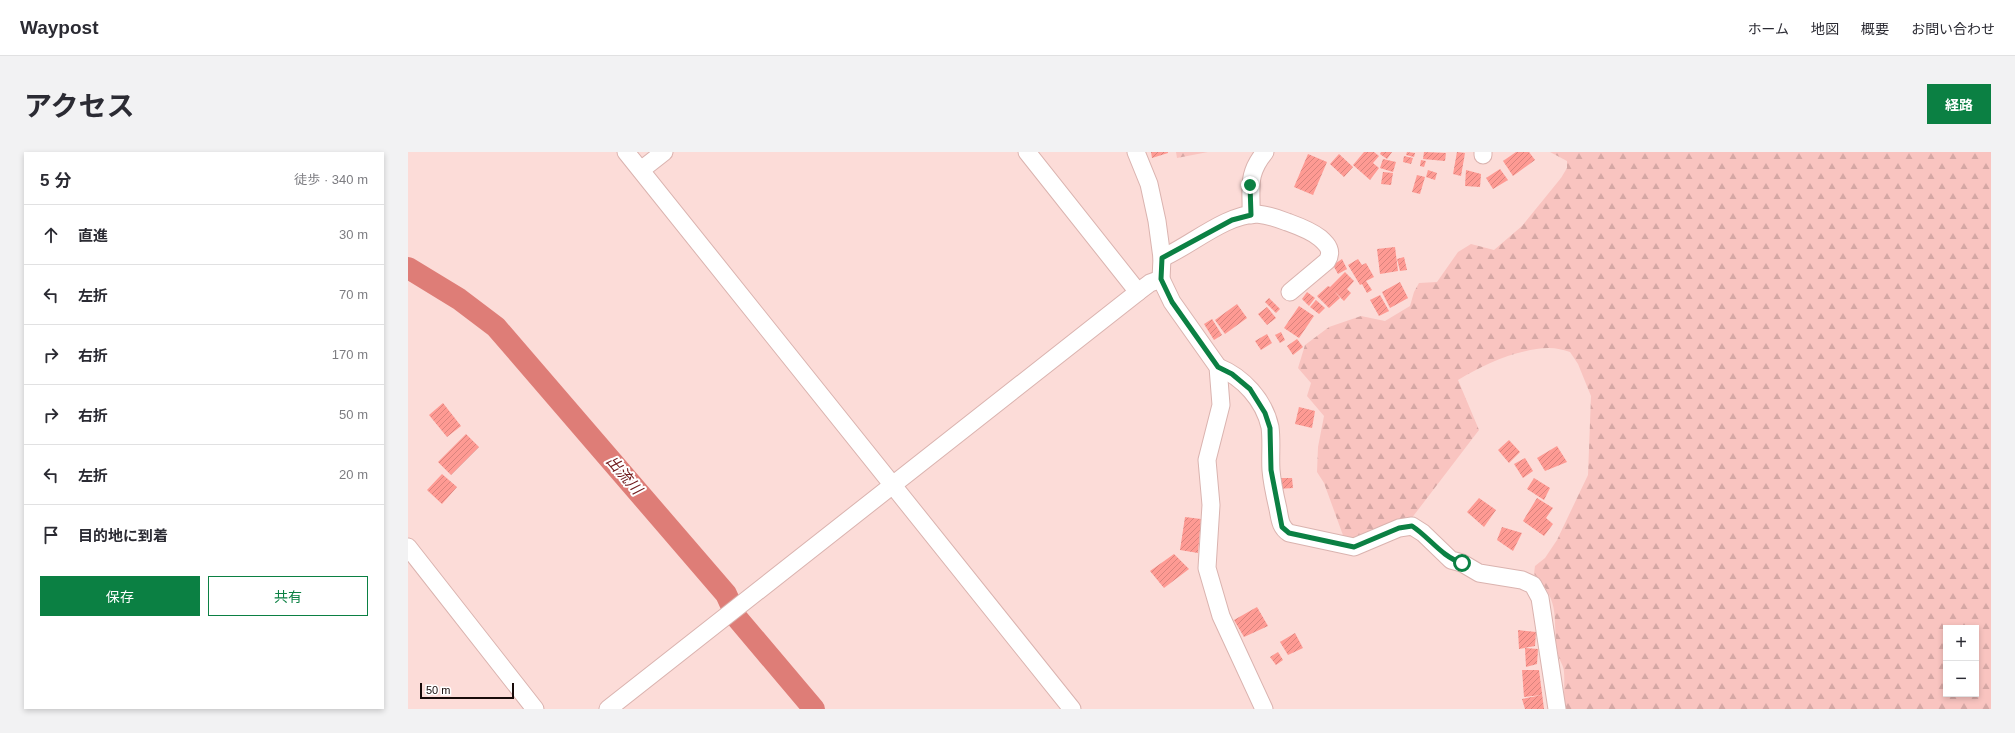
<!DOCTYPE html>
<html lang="ja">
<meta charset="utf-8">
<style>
body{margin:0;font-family:Helvetica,"Noto Sans JP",sans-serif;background:#f2f2f3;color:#2b2b33}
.controls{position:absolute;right:12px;bottom:12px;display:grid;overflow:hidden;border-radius:0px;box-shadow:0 2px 6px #0003}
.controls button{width:36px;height:36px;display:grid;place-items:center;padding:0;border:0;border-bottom:1px solid #e1e1e2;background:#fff;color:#2b2b33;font:20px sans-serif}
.scale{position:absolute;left:12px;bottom:10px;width:94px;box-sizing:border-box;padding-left:4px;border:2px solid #180b0a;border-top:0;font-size:11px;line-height:14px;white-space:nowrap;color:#180b0a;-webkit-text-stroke:3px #fff;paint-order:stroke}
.stop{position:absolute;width:12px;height:12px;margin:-9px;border:3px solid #0b8043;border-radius:50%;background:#fff}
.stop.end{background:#0b8043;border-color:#fff;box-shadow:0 1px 4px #0008}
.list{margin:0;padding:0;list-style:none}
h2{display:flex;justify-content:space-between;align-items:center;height:52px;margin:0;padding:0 16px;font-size:17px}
h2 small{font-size:13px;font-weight:400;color:#7c7c81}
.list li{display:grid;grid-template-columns:26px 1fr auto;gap:12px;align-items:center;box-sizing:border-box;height:60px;padding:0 16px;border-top:1px solid #e1e1e2}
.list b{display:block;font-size:15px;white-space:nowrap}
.list em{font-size:13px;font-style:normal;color:#7c7c81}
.actions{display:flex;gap:8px;padding:12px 16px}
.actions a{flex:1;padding:9px 0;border:1px solid #0b8043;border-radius:0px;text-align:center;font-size:14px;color:#0b8043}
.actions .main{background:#0b8043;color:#fff}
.icon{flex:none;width:22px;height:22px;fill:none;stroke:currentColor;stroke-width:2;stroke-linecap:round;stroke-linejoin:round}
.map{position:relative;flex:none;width:1583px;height:557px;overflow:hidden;border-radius:0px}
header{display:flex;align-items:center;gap:24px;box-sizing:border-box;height:56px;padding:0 20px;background:#fff;border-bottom:1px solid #e1e1e2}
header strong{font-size:19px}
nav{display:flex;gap:22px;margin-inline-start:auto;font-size:14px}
.intro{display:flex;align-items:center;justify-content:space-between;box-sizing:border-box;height:96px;padding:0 24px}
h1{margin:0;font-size:28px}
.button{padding:10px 18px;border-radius:0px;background:#0b8043;color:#fff;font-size:14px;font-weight:700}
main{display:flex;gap:24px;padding:0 24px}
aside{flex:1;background:#fff;border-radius:0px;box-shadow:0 2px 6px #0003}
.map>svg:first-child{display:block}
</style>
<header>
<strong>Waypost</strong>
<nav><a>ホーム</a><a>地図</a><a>概要</a><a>お問い合わせ</a></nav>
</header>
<div class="intro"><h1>アクセス</h1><a class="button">経路</a></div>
<main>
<aside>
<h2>5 分<small>徒歩 · 340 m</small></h2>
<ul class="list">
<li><svg class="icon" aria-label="ahead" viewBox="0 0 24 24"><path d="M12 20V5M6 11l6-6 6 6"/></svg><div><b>直進</b></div><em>30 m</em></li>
<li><svg class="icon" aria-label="left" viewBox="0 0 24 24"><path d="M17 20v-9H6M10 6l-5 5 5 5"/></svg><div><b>左折</b></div><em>70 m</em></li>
<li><svg class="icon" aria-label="right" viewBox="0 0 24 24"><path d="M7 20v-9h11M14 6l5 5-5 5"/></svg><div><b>右折</b></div><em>170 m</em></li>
<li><svg class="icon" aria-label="right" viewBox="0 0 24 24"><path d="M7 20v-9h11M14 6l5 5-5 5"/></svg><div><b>右折</b></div><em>50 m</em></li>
<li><svg class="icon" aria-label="left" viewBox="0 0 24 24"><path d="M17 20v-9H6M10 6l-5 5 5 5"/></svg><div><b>左折</b></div><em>20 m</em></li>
<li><svg class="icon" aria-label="arrive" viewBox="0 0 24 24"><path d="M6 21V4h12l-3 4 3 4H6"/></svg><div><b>目的地に到着</b></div></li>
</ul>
<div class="actions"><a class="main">保存</a><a>共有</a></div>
</aside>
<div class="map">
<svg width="1583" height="557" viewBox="0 0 1583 557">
<defs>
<pattern id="forest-firs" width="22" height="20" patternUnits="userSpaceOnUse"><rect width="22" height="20" fill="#f9c4c0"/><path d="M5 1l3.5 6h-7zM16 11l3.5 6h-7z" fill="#d5a7a4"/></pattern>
<pattern id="building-hatch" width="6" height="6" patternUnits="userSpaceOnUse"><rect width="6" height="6" fill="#fe9a93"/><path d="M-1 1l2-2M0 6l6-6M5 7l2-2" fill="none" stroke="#d9837d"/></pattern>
</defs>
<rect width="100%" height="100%" fill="#fcdcd8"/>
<g fill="url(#forest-firs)" fill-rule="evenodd">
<path d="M768,0H800L769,6Z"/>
<path d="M1142,0H1583V557H1157C1155,544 1157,532 1156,520C1156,514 1151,508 1150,502C1143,466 1155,453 1126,422L1127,414L1137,406L1149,388L1180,323L1183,244L1170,212L1162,200C1156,198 1148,196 1141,196C1109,197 1076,212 1050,228L1071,278L1003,367L959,388L936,386L916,331L909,320L910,295L916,264L899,244L903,231L890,216L897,193L921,175L953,164L977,169L1002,154L1006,140L1011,131L1029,130L1050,100L1063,92L1086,98L1114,74L1153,26L1159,16V9ZM1538,476H1568V542H1538Z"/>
</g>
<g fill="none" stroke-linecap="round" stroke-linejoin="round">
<path stroke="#de7d77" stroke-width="22" d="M0,116L51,147L88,175L318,442L329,466L406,557"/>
</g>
<g fill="url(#building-hatch)">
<path d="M743,0H760V1L744,6Z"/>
<path d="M956,0H966L971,4L965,11L971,16L962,28L945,13Z"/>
<path d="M973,0H984L979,7L972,2Z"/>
<path d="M999,0L1007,1L1006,5L998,3Z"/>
<path d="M1016,0L1038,1L1037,9L1015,7Z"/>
<path d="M1049,0L1057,1L1053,24L1045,22Z"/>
<path d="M1108,0H1121L1127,8L1105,24L1095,9Z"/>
<path d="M900,2L919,10L905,43L886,35Z"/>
<path d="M931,2L945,15L936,25L922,12Z"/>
<path d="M996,4L1005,6L1003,12L995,10Z"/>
<path d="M975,7L988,10L985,20L972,16Z"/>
<path d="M1013,8L1018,9L1016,15L1012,14Z"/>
<path d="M1092,17L1100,28L1085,37L1078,26Z"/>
<path d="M1020,18L1029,21L1027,28L1018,25Z"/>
<path d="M1058,18L1073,22L1072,35L1057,34Z"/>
<path d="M975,20L985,21L983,33L973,32Z"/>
<path d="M1009,23L1017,25L1012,42L1004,40Z"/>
<path d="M987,95L990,119L972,122L969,97Z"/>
<path d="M996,105L999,118L992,119L989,107Z"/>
<path d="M934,107L939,117L930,122L925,113Z"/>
<path d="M950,107L954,113L958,111L966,125L958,129L964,138L959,141L954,132L952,133L940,113Z"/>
<path d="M937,120L946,129L939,137L943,141L936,149L926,139L932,146L921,156L909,144L920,134L922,135Z"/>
<path d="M992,130L1000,146L982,156L974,140Z"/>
<path d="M899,140L907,146L901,154L894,147Z"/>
<path d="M972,143L981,159L971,164L962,148Z"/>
<path d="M861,146L872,157L868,161L857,150Z"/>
<path d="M908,148L917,156L911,162L902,155Z"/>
<path d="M829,152L839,166L817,182L807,168Z"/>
<path d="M891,154L906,164L891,186L876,176Z"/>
<path d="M859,155L868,166L859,173L850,162Z"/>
<path d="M804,167L814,183L806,188L796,172Z"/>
<path d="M873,180L877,188L872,191L867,183Z"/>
<path d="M859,182L864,191L853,198L847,189Z"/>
<path d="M889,187L895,195L885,203L879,194Z"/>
<path d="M35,251L53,274L39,285L21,263Z"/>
<path d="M891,255L907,259L904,276L887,272Z"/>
<path d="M58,282L71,295L43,323L30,310Z"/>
<path d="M1101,288L1112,300L1101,311L1090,298Z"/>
<path d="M1149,294L1159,310L1137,319L1129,306Z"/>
<path d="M1117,306L1125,319L1115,326L1106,312Z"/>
<path d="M34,322L49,335L34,352L19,338Z"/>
<path d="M869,326H884L885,336L870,337Z"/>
<path d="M1126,326L1142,336L1136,348L1119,337Z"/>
<path d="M1071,346L1088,358L1076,375L1059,360Z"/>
<path d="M1129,346L1145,356L1138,366L1145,372L1136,384L1115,369Z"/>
<path d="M777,365L793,367L790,401L772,398Z"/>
<path d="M1094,375L1114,381L1105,399L1089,388Z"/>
<path d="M766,402L781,417L756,436L742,419Z"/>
<path d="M849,455L860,474L836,485L826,468Z"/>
<path d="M1110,478L1128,480L1127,494L1111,497Z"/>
<path d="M887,481L895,496L880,503L872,490Z"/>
<path d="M1117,496L1130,497L1129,512L1118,515Z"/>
<path d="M870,500L875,508L868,513L862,505Z"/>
<path d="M1114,518H1131L1136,557H1117L1114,547L1134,543L1116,545Z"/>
</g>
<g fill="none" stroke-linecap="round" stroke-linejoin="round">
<defs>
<g id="minor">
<path d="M218,0L664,557"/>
<path d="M619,0L730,140"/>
<path d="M728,0L741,32L749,69L754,106L753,127L764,150L810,215L813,253L799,308L803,353L799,416L813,464L856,557"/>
<path d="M1075,0V3"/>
<path d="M233,18L256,0"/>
<path d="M843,63C844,36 838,23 857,0"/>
<path d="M754,106C782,94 818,62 849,62C859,63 869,66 879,70C890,74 902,78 912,86C920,93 925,99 919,109L882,140"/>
<path d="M810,215C835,225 856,248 862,275C864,290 862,304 863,318C864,331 867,344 870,357C872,367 872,375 881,381L946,395L991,376L1004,374L1015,381L1043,408L1054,411L1071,421L1114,428L1125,433L1132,446L1149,557"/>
<path d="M0,395L127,557"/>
<path d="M200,557L730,140L742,131L753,127"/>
</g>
</defs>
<use href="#minor" stroke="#dab3af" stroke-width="19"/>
<use href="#minor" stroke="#fff" stroke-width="17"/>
</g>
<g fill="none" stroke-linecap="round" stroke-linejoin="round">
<path stroke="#0b8043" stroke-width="5" d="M842,33L843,63L824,68L754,106L753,127L764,150L810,215L824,222L842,237L857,261L862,276L863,318L874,375L881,381L946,395L991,376L1004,374C1021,385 1034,405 1054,411"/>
</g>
<g text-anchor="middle" stroke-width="4" stroke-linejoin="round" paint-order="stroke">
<g font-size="15" font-style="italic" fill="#6f181a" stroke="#fff">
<text transform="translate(216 323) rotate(49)" y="5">出流川</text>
</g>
</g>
</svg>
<div class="controls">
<button>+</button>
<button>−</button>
</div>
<div class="scale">50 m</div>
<div class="stop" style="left:1054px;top:411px"></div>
<div class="stop end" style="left:842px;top:33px"></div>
</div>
</main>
